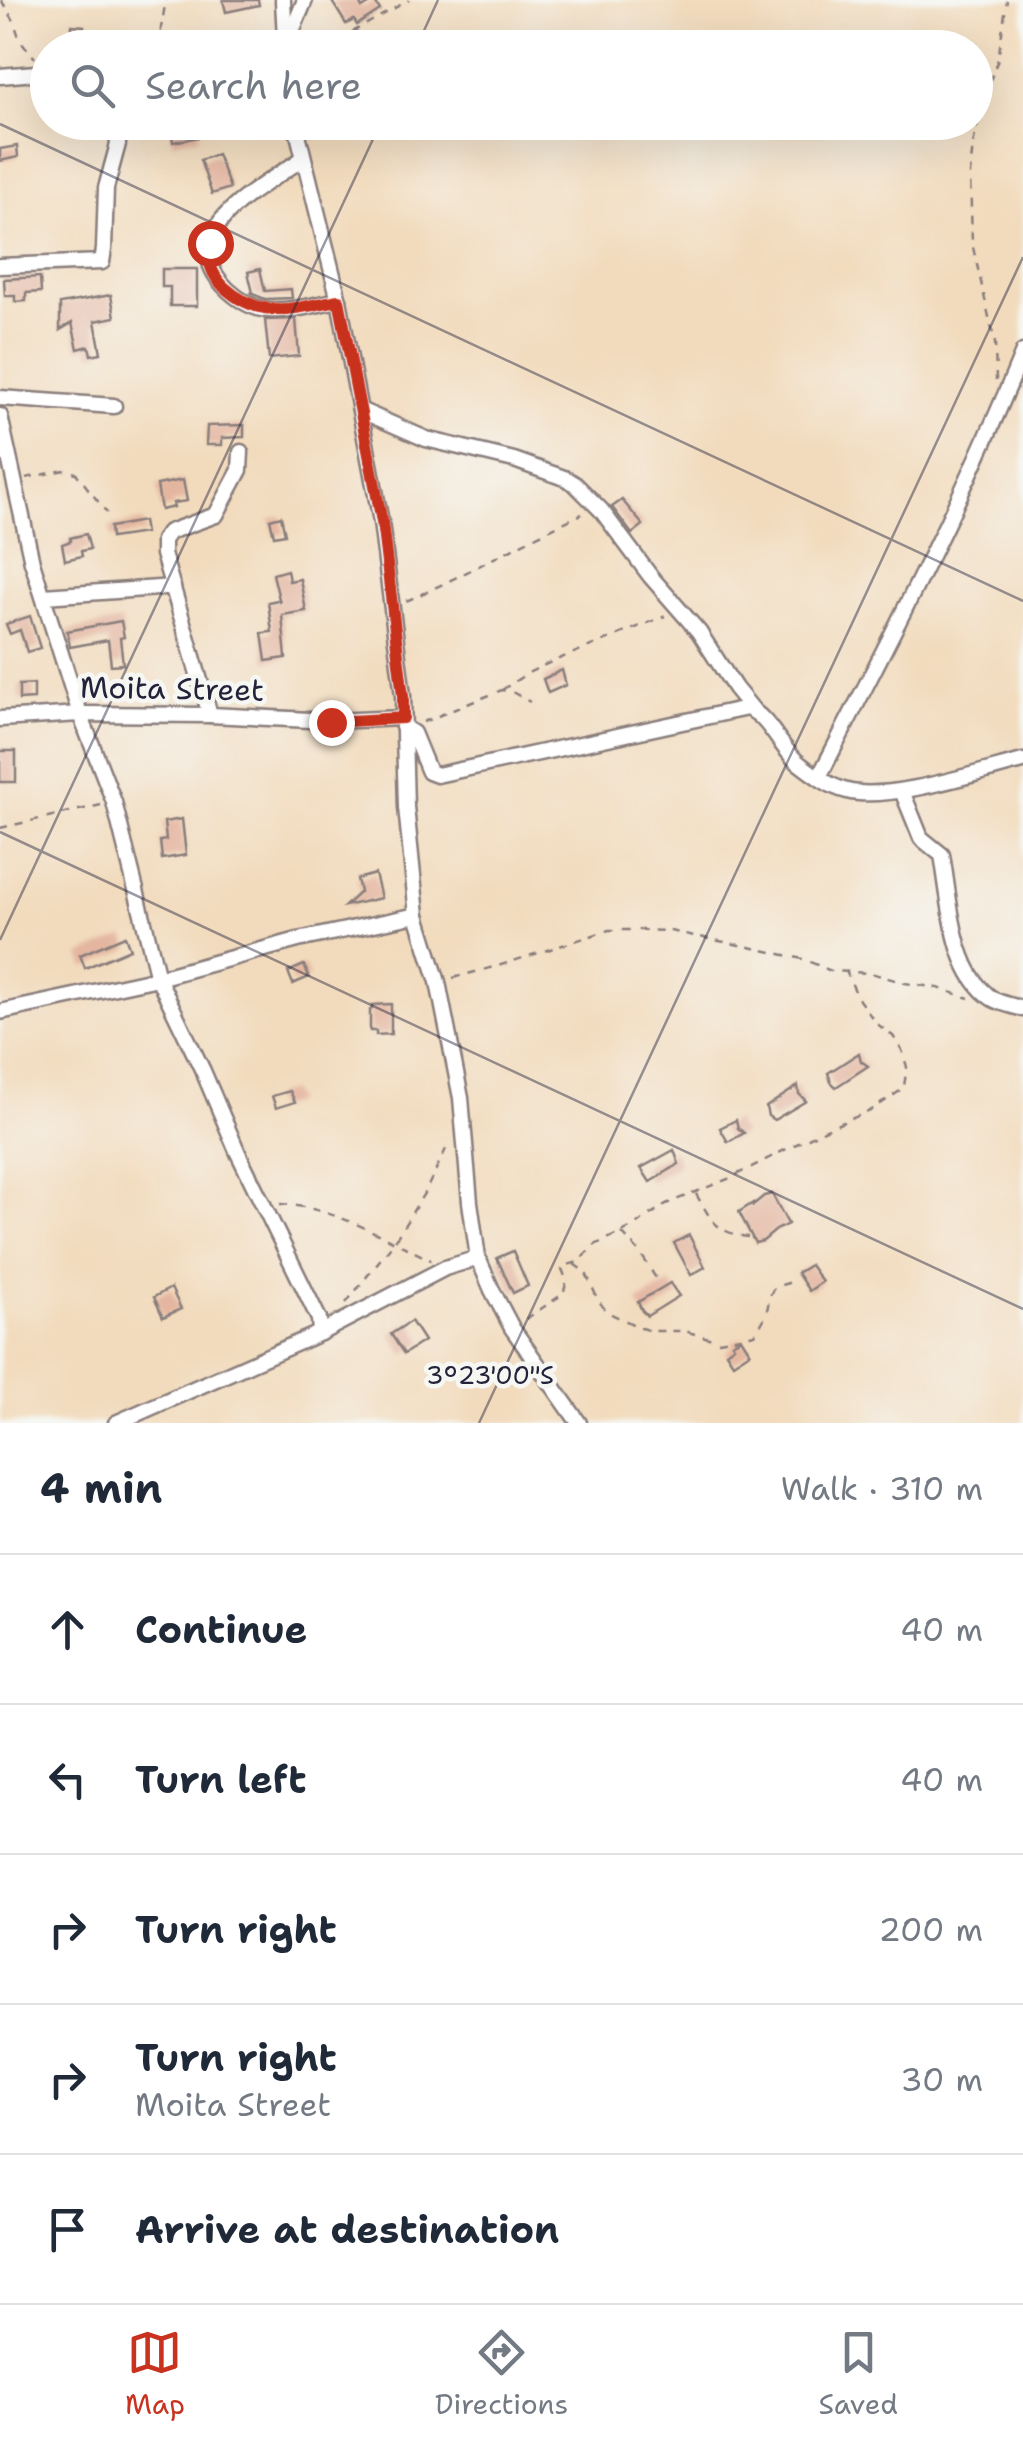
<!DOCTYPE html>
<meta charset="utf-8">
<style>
body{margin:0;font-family:"Shantell Sans",sans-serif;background:#f2f2f3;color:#1f2937}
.stop{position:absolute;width:30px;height:30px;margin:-22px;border:8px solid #c8321e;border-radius:50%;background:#fff}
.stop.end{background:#c8321e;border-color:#fff;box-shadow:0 2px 10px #0008}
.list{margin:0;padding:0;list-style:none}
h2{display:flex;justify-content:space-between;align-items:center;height:130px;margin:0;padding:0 40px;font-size:42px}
h2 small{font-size:32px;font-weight:400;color:#747a83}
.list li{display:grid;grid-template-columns:65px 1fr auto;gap:30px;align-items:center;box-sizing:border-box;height:150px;padding:0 40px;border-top:2px solid #e0e1e3}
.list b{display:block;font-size:38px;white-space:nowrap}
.list p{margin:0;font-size:32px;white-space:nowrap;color:#747a83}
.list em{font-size:32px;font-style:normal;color:#747a83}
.icon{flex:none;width:55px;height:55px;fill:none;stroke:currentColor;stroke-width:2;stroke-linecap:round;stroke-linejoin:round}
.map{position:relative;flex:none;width:1023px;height:1423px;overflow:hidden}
.search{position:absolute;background:#fff;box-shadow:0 10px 40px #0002;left:30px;right:30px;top:30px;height:110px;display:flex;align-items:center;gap:25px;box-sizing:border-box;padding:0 35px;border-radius:55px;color:#747a83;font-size:38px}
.sheet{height:880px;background:#fff}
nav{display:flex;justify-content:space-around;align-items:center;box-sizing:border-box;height:140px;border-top:2px solid #e0e1e3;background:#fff;font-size:28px;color:#747a83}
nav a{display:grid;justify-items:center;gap:5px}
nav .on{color:#c8321e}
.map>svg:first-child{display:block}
</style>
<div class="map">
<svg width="1023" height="1423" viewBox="0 0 1023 1423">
<rect width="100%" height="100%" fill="#f6f6f2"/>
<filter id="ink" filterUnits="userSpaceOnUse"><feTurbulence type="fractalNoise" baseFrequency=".01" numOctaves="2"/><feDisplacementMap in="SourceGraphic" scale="20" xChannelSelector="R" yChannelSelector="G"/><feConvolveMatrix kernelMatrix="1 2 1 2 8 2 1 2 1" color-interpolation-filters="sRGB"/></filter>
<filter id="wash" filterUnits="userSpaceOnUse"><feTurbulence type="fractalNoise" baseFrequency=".0048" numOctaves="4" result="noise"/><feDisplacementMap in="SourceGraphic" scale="40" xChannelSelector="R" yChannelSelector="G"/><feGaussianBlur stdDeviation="2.25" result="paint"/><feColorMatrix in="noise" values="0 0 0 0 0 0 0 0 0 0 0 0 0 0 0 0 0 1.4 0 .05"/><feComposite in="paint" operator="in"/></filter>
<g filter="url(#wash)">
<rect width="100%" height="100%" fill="#f2dbbd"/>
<g id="blocks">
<g fill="#e4b6a0">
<path d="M223,0H258L259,5L226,12Z"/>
<path d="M331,0H358L362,8L374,1L380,10L357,25L354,20L346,24Z"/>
<path d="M72,25L84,26L83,45L71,44Z"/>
<path d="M170,122H196L199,137L173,142Z"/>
<path d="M17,146L18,157L0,161V149Z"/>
<path d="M217,154L230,188L212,194L200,160Z"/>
<path d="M162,269H197V306H170V287H162Z"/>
<path d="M260,269L265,291L291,289L292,298L265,299L250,293H253L248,272Z"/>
<path d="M40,277L41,292L26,293V301L15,302V296H5L4,279Z"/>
<path d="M111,295L115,317L95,321L101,353L91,355L89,346L78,349L72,323L60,330V304Z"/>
<path d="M296,319L299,356L269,359L265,320Z"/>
<path d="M244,425V437L222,438V445H206L207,426Z"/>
<path d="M183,480L187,501L173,503L174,507L161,510L157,485Z"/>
<path d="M622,500L643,525L632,534L612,507Z"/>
<path d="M281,516L285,534L274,536L270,519Z"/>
<path d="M143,521L145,533L111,538L110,527Z"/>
<path d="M86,534L90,549L81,551L82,556L65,560L62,544L71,541L70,538Z"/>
<path d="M287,570L289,581L300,579L306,611L282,615L286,658L266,661L262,633L272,632L268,602L278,600L280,603L273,574Z"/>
<path d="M30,616L40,648L27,652L20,630L10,634L6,624Z"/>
<path d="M121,621L124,637L120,638L123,664L111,665L108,640L70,647L67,631Z"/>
<path d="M562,670L566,685L548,693L543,679Z"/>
<path d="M34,684V699L19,700V685Z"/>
<rect x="0" y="751" width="16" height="31"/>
<path d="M182,819L186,855L162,859L160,841L166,840L164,822Z"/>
<path d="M375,874L381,898L345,906L360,892L357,879Z"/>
<path d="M125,936L130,949L85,968L80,955Z"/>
<path d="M304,965L309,977L293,984L288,972Z"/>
<path d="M391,1004V1034L376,1035V1031H370V1010L372,1009V1005Z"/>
<path d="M859,1053L861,1061L868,1066L836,1087L831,1082L828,1073Z"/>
<path d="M798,1086L799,1094L806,1101L774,1120L768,1116L766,1107Z"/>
<path d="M290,1091L295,1102L276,1108L272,1096Z"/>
<path d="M736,1120L738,1128L744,1133L728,1142L720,1128Z"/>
<path d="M674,1150L679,1164L650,1182L641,1168Z"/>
<path d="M772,1194L788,1224L776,1230L763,1241L755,1243L739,1212L753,1203V1205L764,1196Z"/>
<path d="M689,1235L705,1267L691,1275L674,1243Z"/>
<path d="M513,1251L528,1286L513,1293L497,1258Z"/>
<path d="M810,1265L822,1282L809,1291L797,1273Z"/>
<path d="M670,1283L679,1296L647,1316L642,1311L638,1302Z"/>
<path d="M171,1288L181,1309L163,1317L154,1297Z"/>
<path d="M411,1321L424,1341L404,1354L391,1334Z"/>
<path d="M741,1338L750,1352L733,1363L726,1352L734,1346L732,1343Z"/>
</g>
</g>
</g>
<g filter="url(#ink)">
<use href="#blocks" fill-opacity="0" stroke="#8a7e7c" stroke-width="2.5"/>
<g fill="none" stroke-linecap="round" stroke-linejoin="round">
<defs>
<g id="street">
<path d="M283,0L285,39"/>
<path d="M285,48L305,0"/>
<path d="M0,76L48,72"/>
<path d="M295,122L339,300L381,522L403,696L406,807L417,915L438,982L461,1098L470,1202L478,1258L492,1290L512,1328L579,1423"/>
<path d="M302,159C278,176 239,197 221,221C202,246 205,268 228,290C239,300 253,309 269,310C292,312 316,304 339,300"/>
<path d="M0,266L102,262L104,249L106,188L118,144L116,122"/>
<path d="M0,398L114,406"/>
<path d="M362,411L426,439L514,460L567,479L575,484L601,510L651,577L699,632L735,688L753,710"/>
<path d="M0,416L32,562L80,714L114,802L158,978L203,1071L238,1153L319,1319L320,1333"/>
<path d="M44,596L173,587"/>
<path d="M210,715L163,554V540L169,532L216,515L240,470L241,452"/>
<path d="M0,719L80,714L210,715L331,721L403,718"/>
<path d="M403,727L413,733L429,772L437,775L747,708C770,717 780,749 800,764C813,774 830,787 847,791C888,802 979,772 1023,761"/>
<path d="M819,777C891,637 964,497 1023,352"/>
<path d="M902,791L921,838L942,855C950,899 952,973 993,999C1002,1004 1014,1006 1023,1009"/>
<path d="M0,1012L158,978L298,940L417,915"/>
<path d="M116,1423L320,1333L445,1268L478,1258"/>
</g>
</defs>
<use href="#street" stroke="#8a7e7c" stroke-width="19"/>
<g stroke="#8a7e7c" stroke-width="2.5" stroke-dasharray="8 8" stroke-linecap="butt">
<path d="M1,0L13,19L20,40L35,58"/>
<path d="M160,48L161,28L166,0"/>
<path d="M324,48L409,0"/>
<path d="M996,381L995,343L972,243L970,174L973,144L985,94L998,59L1007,0"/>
<path d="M26,478L65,470L76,473L107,513"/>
<path d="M406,601C466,575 523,541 582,514"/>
<path d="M502,690L526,674L549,663L665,616"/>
<path d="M423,722L502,690L514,693L530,702"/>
<path d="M0,828L101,805"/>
<path d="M453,978L501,965L609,930H641L670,931L754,948L803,959L831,971L871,973L905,983L938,988L969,998"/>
<path d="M696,1194C712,1221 715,1232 748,1237"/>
<path d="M280,1204C333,1207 383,1237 431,1260"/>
<path d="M622,1233L641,1254L657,1280"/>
<path d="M574,1264L586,1273L598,1300L607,1312L641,1328L651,1331H685L719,1341L755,1334C760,1326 765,1319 767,1310C772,1289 768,1288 792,1282"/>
<path d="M346,1303L394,1242L426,1190L449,1143"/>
<path d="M526,1319L563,1294L567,1281L562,1269L564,1266L578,1262L595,1245L634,1226L666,1204L728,1179L824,1130L870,1111L900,1091L904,1086L907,1067L902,1050L893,1036L876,1023L859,1000L846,971"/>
</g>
<use href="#street" stroke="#fff" stroke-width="14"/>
</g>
</g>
<g fill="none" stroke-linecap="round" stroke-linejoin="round" filter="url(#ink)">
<path stroke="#c8321e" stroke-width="12" d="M210,243C207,261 211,274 224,287C261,321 294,308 339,300L382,522L403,696V718L331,722"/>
</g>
<path fill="none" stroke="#22223b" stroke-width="2.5" stroke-opacity="0.45" d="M416,48L438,0M0,124L1023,601M0,832L1023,1309M0,940L381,122M479,1423L1023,257"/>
<g text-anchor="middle" stroke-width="9" stroke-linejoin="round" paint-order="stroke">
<g font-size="30" fill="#22223b" stroke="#f6f6f2">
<text transform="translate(172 689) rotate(1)" y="10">Moita Street</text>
</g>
</g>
<g font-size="25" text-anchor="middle" fill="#22223b" stroke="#f6f6f2" stroke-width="9" stroke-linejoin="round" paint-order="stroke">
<text x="490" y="1384">3°23'00"S</text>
</g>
</svg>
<div class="stop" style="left:210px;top:243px"></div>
<div class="stop end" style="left:331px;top:722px"></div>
<div class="search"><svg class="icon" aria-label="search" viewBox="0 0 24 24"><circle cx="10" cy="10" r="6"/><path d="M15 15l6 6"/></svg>Search here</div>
</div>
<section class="sheet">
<h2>4 min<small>Walk · 310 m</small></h2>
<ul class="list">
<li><svg class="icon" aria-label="ahead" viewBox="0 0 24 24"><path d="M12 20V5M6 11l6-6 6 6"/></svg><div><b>Continue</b></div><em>40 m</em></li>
<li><svg class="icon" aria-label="left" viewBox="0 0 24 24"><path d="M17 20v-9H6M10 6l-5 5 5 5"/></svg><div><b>Turn left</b></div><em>40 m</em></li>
<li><svg class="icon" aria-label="right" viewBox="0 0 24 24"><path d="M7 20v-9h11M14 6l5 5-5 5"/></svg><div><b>Turn right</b></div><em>200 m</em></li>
<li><svg class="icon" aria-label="right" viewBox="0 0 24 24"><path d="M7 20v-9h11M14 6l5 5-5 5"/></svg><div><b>Turn right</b><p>Moita Street</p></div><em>30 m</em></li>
<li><svg class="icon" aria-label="arrive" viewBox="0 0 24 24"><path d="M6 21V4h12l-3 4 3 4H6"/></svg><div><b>Arrive at destination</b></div></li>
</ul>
</section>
<nav>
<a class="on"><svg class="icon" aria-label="map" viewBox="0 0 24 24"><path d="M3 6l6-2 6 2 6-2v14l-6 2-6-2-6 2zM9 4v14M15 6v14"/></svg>Map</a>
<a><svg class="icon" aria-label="directions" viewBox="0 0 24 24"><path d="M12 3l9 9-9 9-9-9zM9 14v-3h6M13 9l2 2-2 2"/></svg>Directions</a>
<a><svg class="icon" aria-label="saved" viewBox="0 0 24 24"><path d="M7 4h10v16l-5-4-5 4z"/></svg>Saved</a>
</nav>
